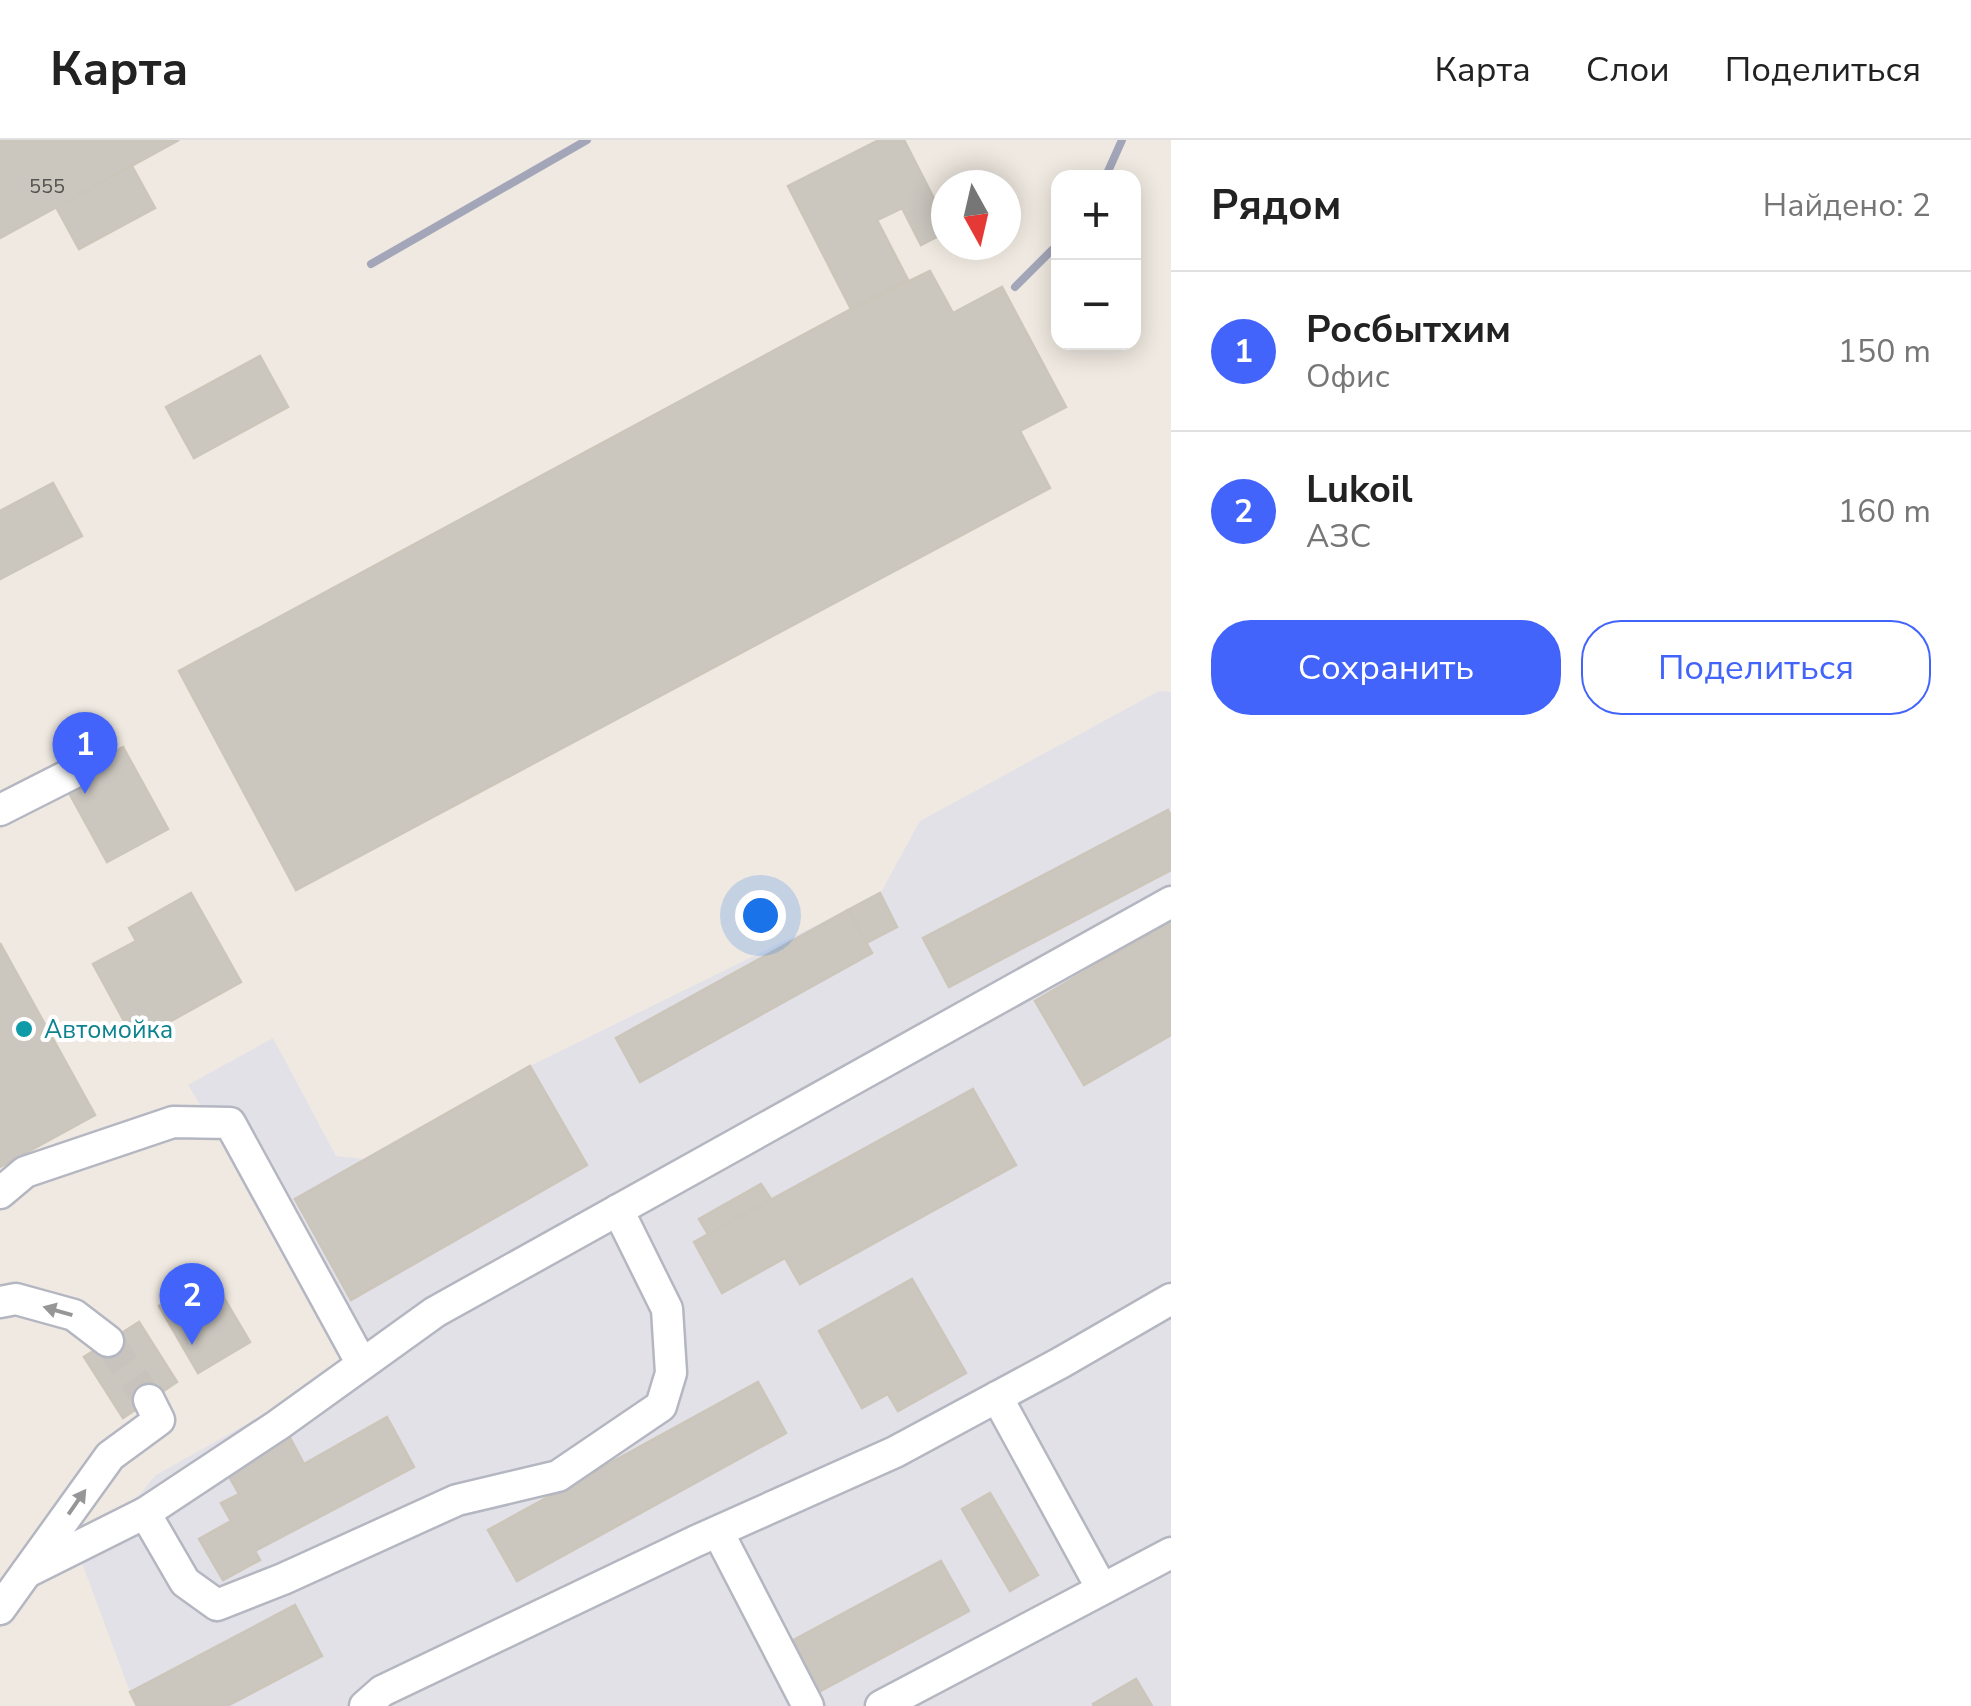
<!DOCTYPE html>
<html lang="ru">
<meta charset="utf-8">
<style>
body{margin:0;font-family:"Nunito Sans",sans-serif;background:#f6f6f6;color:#222}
.controls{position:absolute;right:30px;top:30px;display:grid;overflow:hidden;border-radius:20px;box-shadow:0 5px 25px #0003}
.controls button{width:90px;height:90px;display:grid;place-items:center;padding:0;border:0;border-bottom:2px solid #e0e0e0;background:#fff;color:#222;font:50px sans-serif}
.compass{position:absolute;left:931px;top:30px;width:90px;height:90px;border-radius:50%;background:#fff;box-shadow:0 5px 25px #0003;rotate:172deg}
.you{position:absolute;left:760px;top:775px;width:35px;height:35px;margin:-25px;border:8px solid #fff;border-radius:50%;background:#1a73e8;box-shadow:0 0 0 15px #1a73e833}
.badge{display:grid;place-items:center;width:65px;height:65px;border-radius:50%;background:#4264fb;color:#fff;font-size:32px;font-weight:700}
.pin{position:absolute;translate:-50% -82px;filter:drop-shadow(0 2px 5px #0008)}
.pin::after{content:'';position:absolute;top:52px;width:35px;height:30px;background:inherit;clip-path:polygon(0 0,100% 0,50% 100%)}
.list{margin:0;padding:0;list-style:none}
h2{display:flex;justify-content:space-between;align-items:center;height:130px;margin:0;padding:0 40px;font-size:42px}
h2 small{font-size:32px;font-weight:400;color:#767676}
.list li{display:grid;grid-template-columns:65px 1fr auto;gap:30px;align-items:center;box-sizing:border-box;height:160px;padding:0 40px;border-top:2px solid #e0e0e0}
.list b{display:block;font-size:38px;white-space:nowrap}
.list p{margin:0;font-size:32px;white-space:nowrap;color:#767676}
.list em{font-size:32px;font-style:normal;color:#767676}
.actions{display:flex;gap:20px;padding:30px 40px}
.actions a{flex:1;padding:22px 0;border:2px solid #4264fb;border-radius:40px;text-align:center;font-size:35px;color:#4264fb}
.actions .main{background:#4264fb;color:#fff}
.map{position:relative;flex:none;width:1171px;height:1566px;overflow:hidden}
header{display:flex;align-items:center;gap:60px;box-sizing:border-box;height:140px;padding:0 50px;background:#fff;border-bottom:2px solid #e0e0e0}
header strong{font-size:48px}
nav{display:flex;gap:55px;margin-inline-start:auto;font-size:35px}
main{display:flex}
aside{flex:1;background:#fff}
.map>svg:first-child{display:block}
</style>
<header>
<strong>Карта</strong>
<nav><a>Карта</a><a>Слои</a><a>Поделиться</a></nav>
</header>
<main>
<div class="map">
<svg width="1171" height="1566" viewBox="0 0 1171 1566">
<rect width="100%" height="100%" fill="#efe9e1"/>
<path fill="#e3e1e8" d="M1159,551L1171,552V1566H227L294,1465L130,1552L78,1412L109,1390L156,1335L346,1228L255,1055L188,945L273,898L336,1016L365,1019L530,926L880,754L920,681Z"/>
<g fill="#cbc7bf" stroke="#cbc5ba" stroke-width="2.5">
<path d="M0,0H179L0,98Z"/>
<path d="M879,0H904L946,82V92L921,105L902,68L877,80L908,140L851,169L788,46Z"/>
<path d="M132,26L155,68L79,109L56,67Z"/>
<path d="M930,131L953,173L1002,147L1066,267L1020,291L1050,348L296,750L179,531L851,169Z"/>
<path d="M260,216L288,267L194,318L166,267Z"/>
<path d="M53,343L82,396L0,439V371Z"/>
<path d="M123,607L168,689L107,722L62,640Z"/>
<path d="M1168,670L1171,676V730L949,847L923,798Z"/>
<path d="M191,753L241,842L135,901L93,824L136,801L129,788Z"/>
<path d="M880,753L897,787L866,803L848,770Z"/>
<path d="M848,770L872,813L640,942L616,898Z"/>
<path d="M1171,781V895L1084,945L1035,861Z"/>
<path d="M0,803L95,975L0,1027Z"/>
<path d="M530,926L587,1025L351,1160L295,1059Z"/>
<path d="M973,949L1016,1025L800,1144L785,1118L722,1153L694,1102Z"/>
<path d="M761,1044L771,1059L708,1094L699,1079Z"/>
<path d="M211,1136L250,1202L198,1233L159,1166Z"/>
<path d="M912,1139L966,1233L898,1271L888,1254L862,1268L819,1191Z"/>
<path d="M139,1182L177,1242L123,1278L84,1217Z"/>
<path d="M758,1242L786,1293L517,1441L488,1390Z"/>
<path d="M387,1277L414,1327L255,1411L260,1420L223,1440L199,1399L231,1381L221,1363L239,1354L226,1331L289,1296L304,1324Z"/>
<path d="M990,1353L1038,1435L1010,1451L962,1369Z"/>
<path d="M941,1421L969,1471L813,1555L786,1504Z"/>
<path d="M295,1465L322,1516L227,1566H137L130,1552Z"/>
<path d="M1136,1539L1152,1566H1094L1093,1564Z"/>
</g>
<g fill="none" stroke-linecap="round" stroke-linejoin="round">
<path stroke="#c8c4bd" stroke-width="30" stroke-dasharray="30 15" stroke-linecap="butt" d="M108,1201L149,1260"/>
<defs>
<g id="minor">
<path d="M0,670L79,630"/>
<path d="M0,1053L25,1032L173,982L230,983L362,1224"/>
<path d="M0,1162L16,1159L74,1175L108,1201"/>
<path d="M997,1257L1102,1449"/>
<path d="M145,1373L185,1442L217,1465L283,1439L457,1360L558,1336L661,1266L671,1233L667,1169L618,1070"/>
<path d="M718,1392L808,1566"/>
<path d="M27,1432L145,1373L278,1285L435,1172L1171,762"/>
<path d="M0,1469L110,1316L159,1280L149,1260"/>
<path d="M365,1566L382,1551L696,1401L895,1312L1062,1222L1171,1159"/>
<path d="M881,1566L1171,1413"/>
</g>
</defs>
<use href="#minor" stroke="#b4b7c1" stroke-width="35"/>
<use href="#minor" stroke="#fff" stroke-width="30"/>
<g stroke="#a3a6b8" stroke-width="8">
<path d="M1105,38L1122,0"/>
<path d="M371,124L587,0"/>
<path d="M1015,147L1058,104"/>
</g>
</g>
<defs><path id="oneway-solid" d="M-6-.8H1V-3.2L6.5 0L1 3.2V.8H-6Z" transform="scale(2.5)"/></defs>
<g fill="#969696">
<use href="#oneway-solid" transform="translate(58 1171) rotate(-164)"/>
<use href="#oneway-solid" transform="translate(77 1362) rotate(-55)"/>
</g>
<circle fill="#0f9aa8" stroke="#fff" stroke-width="4" cx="24" cy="889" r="10"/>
<g text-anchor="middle" stroke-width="8" stroke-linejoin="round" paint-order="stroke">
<g font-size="20" fill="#555452">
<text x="47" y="53">555</text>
</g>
<g font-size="25" fill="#0d838f" stroke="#fff" text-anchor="start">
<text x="44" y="898">Автомойка</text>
</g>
</g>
</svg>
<div class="controls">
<button>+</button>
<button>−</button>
</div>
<svg class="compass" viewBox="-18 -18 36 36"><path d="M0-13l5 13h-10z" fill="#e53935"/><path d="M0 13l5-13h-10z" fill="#767676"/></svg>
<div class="you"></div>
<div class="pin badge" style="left:85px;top:654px">1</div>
<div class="pin badge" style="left:192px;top:1205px">2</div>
</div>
<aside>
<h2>Рядом<small>Найдено: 2</small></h2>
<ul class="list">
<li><span class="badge">1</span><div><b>Росбытхим</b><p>Офис</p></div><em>150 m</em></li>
<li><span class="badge">2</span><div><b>Lukoil</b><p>АЗС</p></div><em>160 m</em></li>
</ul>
<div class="actions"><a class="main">Сохранить</a><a>Поделиться</a></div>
</aside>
</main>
